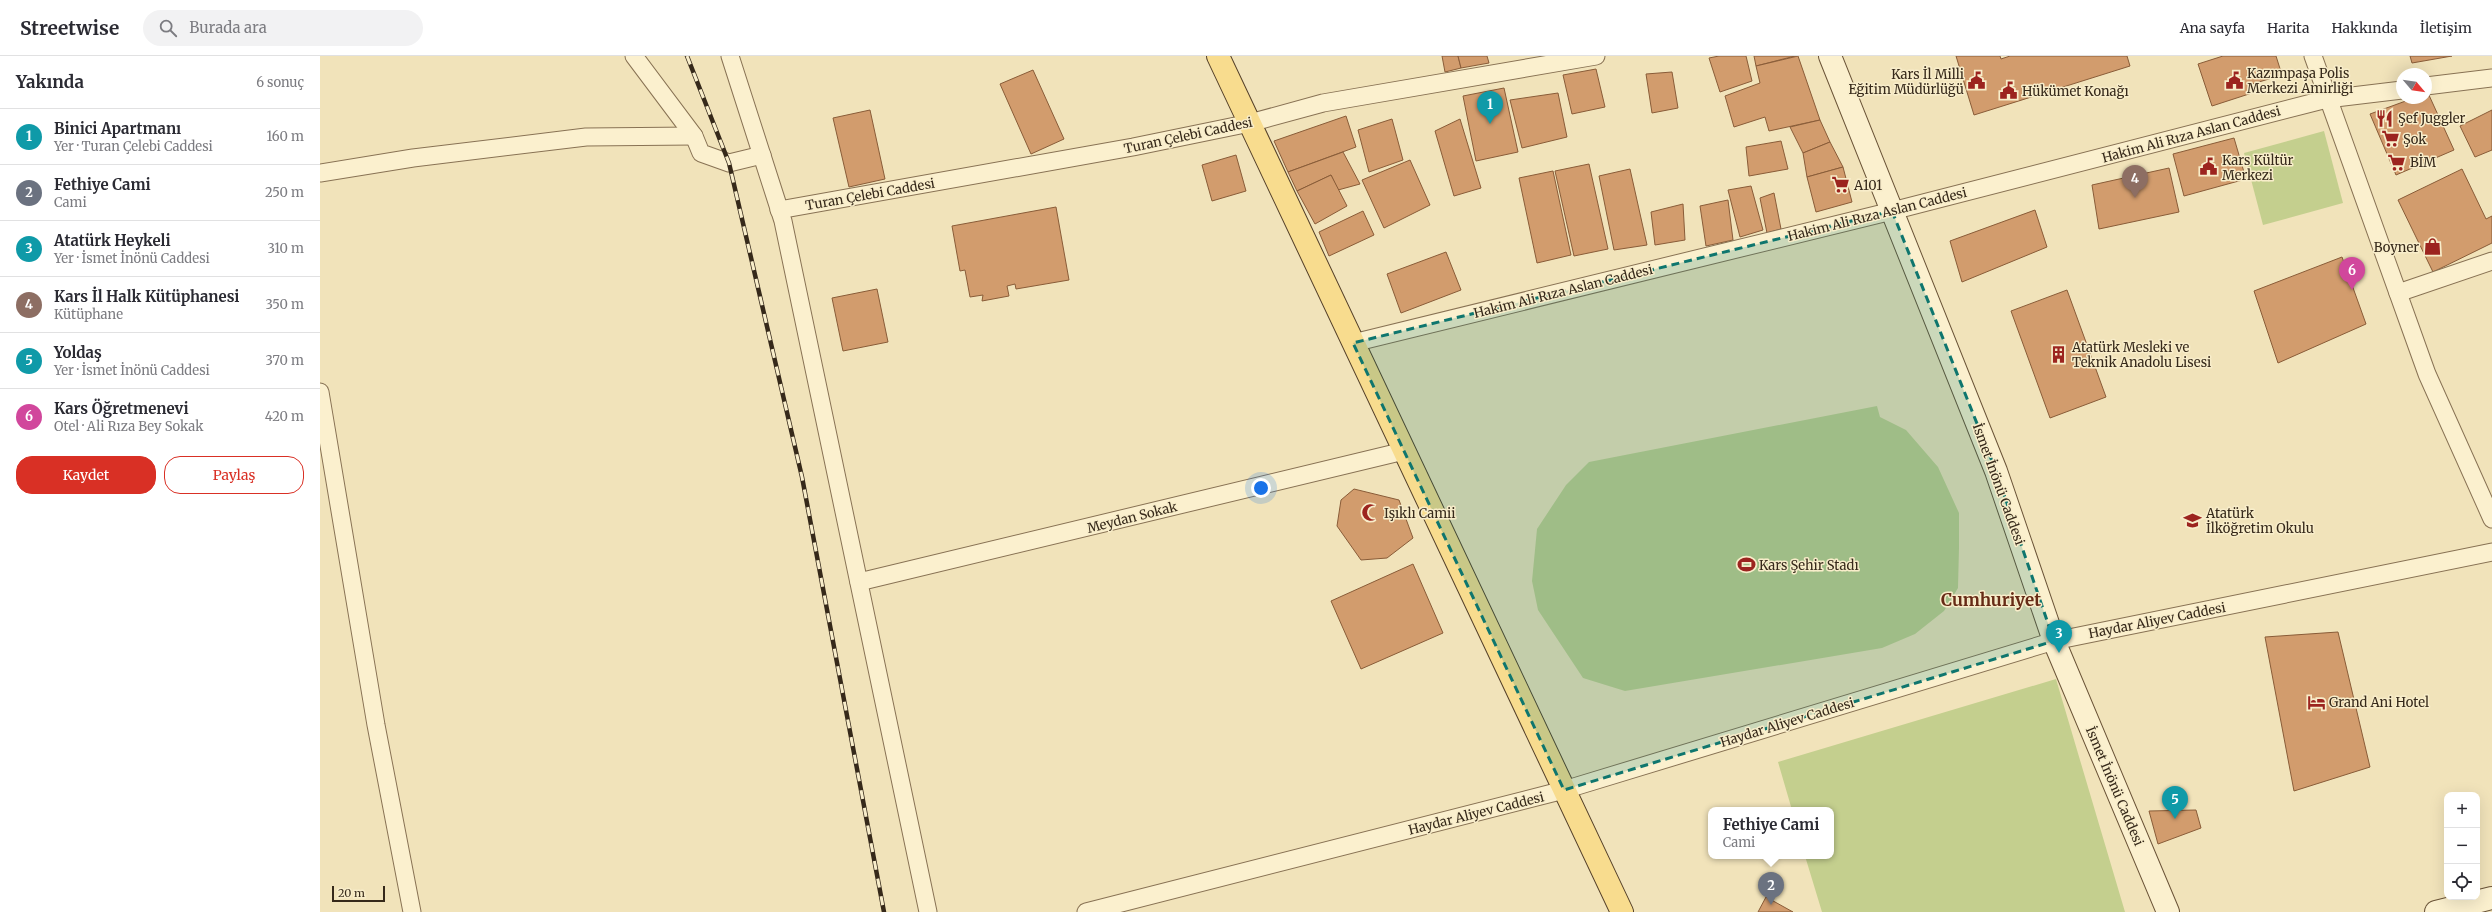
<!DOCTYPE html>
<html lang="tr">
<meta charset="utf-8">
<style>
body{margin:0;font-family:Merriweather,serif;background:#f2f2f3;color:#2b2b33}
.controls{position:absolute;right:12px;bottom:12px;display:grid;overflow:hidden;border-radius:8px;box-shadow:0 4px 16px #0002}
.controls button{width:36px;height:36px;display:grid;place-items:center;padding:0;border:0;border-bottom:1px solid #e1e1e2;background:#fff;color:#2b2b33;font:20px sans-serif}
.compass{position:absolute;left:2076px;top:12px;width:36px;height:36px;border-radius:50%;background:#fff;box-shadow:0 4px 16px #0002;rotate:119deg}
.scale{position:absolute;left:12px;bottom:10px;width:53px;box-sizing:border-box;padding-left:4px;border:2px solid #36291a;border-top:0;font-size:11px;line-height:14px;white-space:nowrap;color:#36291a;-webkit-text-stroke:3px #f8edca;paint-order:stroke}
.you{position:absolute;left:941px;top:432px;width:14px;height:14px;margin:-10px;border:3px solid #fff;border-radius:50%;background:#1a73e8;box-shadow:0 0 0 6px #1a73e833}
.badge{display:grid;place-items:center;width:26px;height:26px;border-radius:50%;background:#d93025;color:#fff;font-size:13px;font-weight:700}
.pin{position:absolute;translate:-50% -33px;filter:drop-shadow(0 1px 2px #0008)}
.pin::after{content:'';position:absolute;top:21px;width:14px;height:12px;background:inherit;clip-path:polygon(0 0,100% 0,50% 100%)}
.popup{position:absolute;left:1388px;top:751px;width:126px;height:52px;box-sizing:border-box;display:grid;place-content:center;border-radius:8px;background:#fff;filter:drop-shadow(0 1px 3px #0005);font-size:13px;white-space:nowrap;color:#7c7c81}
.popup b{font-size:15px;color:#2b2b33}
.popup::after{content:'';position:absolute;left:50%;top:100%;margin-left:-8px;border:8px solid transparent;border-top-color:#fff}
.list{margin:0;padding:0;list-style:none}
h2{display:flex;justify-content:space-between;align-items:center;height:52px;margin:0;padding:0 16px;font-size:17px}
h2 small{font-size:13px;font-weight:400;color:#7c7c81}
.list li{display:grid;grid-template-columns:26px 1fr auto;gap:12px;align-items:center;box-sizing:border-box;height:56px;padding:0 16px;border-top:1px solid #e1e1e2}
.list b{display:block;font-size:15px;white-space:nowrap}
.list p{margin:0;font-size:13px;white-space:nowrap;color:#7c7c81}
.list em{font-size:13px;font-style:normal;color:#7c7c81}
.actions{display:flex;gap:8px;padding:12px 16px}
.actions a{flex:1;padding:9px 0;border:1px solid #d93025;border-radius:16px;text-align:center;font-size:14px;color:#d93025}
.actions .main{background:#d93025;color:#fff}
.icon{flex:none;width:22px;height:22px;fill:none;stroke:currentColor;stroke-width:2;stroke-linecap:round;stroke-linejoin:round}
.map{position:relative;flex:none;width:2172px;height:856px;overflow:hidden}
header{display:flex;align-items:center;gap:24px;box-sizing:border-box;height:56px;padding:0 20px;background:#fff;border-bottom:1px solid #e1e1e2}
header strong{font-size:19px}
nav{display:flex;gap:22px;margin-inline-start:auto;font-size:14px}
.search{width:280px;height:36px;background:#f2f2f3;display:flex;align-items:center;gap:10px;box-sizing:border-box;padding:0 14px;border-radius:22px;color:#7c7c81;font-size:15px}
main{display:flex}
aside{flex:1;background:#fff}
.map>svg:first-child{display:block}
</style>
<header>
<strong>Streetwise</strong>
<div class="search"><svg class="icon" aria-label="search" viewBox="0 0 24 24"><circle cx="10" cy="10" r="6"/><path d="M15 15l6 6"/></svg>Burada ara</div>
<nav><a>Ana sayfa</a><a>Harita</a><a>Hakkında</a><a>İletişim</a></nav>
</header>
<main>
<aside>
<h2>Yakında<small>6 sonuç</small></h2>
<ul class="list">
<li><span class="badge" style="background:#0f9aa8">1</span><div><b>Binici Apartmanı</b><p>Yer · Turan Çelebi Caddesi</p></div><em>160 m</em></li>
<li><span class="badge" style="background:#6b7280">2</span><div><b>Fethiye Cami</b><p>Cami</p></div><em>250 m</em></li>
<li><span class="badge" style="background:#0f9aa8">3</span><div><b>Atatürk Heykeli</b><p>Yer · İsmet İnönü Caddesi</p></div><em>310 m</em></li>
<li><span class="badge" style="background:#8d6e63">4</span><div><b>Kars İl Halk Kütüphanesi</b><p>Kütüphane</p></div><em>350 m</em></li>
<li><span class="badge" style="background:#0f9aa8">5</span><div><b>Yoldaş</b><p>Yer · İsmet İnönü Caddesi</p></div><em>370 m</em></li>
<li><span class="badge" style="background:#d1479c">6</span><div><b>Kars Öğretmenevi</b><p>Otel · Ali Rıza Bey Sokak</p></div><em>420 m</em></li>
</ul>
<div class="actions"><a class="main">Kaydet</a><a>Paylaş</a></div>
</aside>
<div class="map">
<svg width="2172" height="856" viewBox="0 0 2172 856">
<rect width="100%" height="100%" fill="#f1e3ba"/>
<g fill="#c4cf8e">
<path d="M2004,75L2023,147L1943,169L1924,97Z"/>
<path d="M1557,350L1560,361L1586,374L1618,411L1639,457V492L1638,532L1624,555L1595,578L1562,592L1305,635L1263,622L1218,554L1212,525L1217,473L1246,429L1269,406Z"/>
<path d="M1736,623L1805,856H1502L1485,800H1511V754H1472L1458,706Z"/>
</g>
<g fill="#d29c6d" stroke="#895c38">
<path d="M1122,0H1138L1141,12L1125,16Z"/>
<path d="M1138,0H1167L1169,7L1141,12Z"/>
<path d="M1399,0H1426L1432,25L1400,36L1389,2Z"/>
<path d="M1434,0H1475L1436,10Z"/>
<path d="M1478,0L1500,64L1449,75L1445,61L1414,71L1405,40L1440,27L1436,10Z"/>
<path d="M1636,0H1680L1681,3L1690,0H1807L1810,10L1654,59Z"/>
<path d="M1903,0H1956L1962,19L1929,29L1932,37L1892,50L1878,8Z"/>
<path d="M2090,0H2132L2092,7Z"/>
<path d="M1276,13L1285,51L1252,58L1243,19Z"/>
<path d="M713,14L744,83L711,98L680,28Z"/>
<path d="M1352,16L1358,52L1332,57L1326,18Z"/>
<path d="M1184,32L1198,96L1156,105L1143,40Z"/>
<path d="M1238,37L1247,81L1202,92L1190,44Z"/>
<path d="M2108,37L2134,94L2076,119L2050,58L2094,42H2106Z"/>
<path d="M550,54L565,123L529,131L513,62Z"/>
<path d="M2172,54V94L2155,101L2140,70Z"/>
<path d="M1026,60L1036,91L968,116L954,85Z"/>
<path d="M1072,63L1083,104L1049,116L1038,74Z"/>
<path d="M1140,63L1161,132L1134,140L1115,75Z"/>
<path d="M1500,64L1510,86L1483,97L1470,71Z"/>
<path d="M1914,82L1926,123L1864,140L1853,98Z"/>
<path d="M1461,85L1468,113L1429,120L1426,91Z"/>
<path d="M1510,86L1523,111L1487,121L1483,97Z"/>
<path d="M1023,96L1040,128L1018,134L1011,119L977,135L968,116Z"/>
<path d="M916,99L926,135L892,145L882,109Z"/>
<path d="M1090,104L1110,149L1064,172L1042,124Z"/>
<path d="M1269,108L1288,193L1254,200L1235,115Z"/>
<path d="M1523,111L1532,146L1496,156L1487,121Z"/>
<path d="M1849,112L1859,156L1779,173L1772,129Z"/>
<path d="M1310,113L1327,189L1294,194L1279,120Z"/>
<path d="M2142,113L2166,163L2172,160V187L2113,216L2078,144Z"/>
<path d="M1233,115L1251,199L1217,207L1199,122Z"/>
<path d="M1011,119L1027,150L995,168L977,135Z"/>
<path d="M1431,130L1443,174L1420,181L1408,134Z"/>
<path d="M1454,137L1461,173L1447,177L1440,142Z"/>
<path d="M1408,144L1413,184L1386,190L1380,150Z"/>
<path d="M1363,148L1365,184L1335,189L1331,156Z"/>
<path d="M736,151L749,224L696,233L695,228L687,230L689,240L662,245L663,239L650,241L645,214L640,215L632,170Z"/>
<path d="M1715,154L1727,191L1642,226L1630,185Z"/>
<path d="M1043,155L1054,179L1009,200L999,176Z"/>
<path d="M1126,196L1141,234L1081,257L1067,218Z"/>
<path d="M2022,201L2046,268L1958,307L1934,235Z"/>
<path d="M557,233L568,286L523,295L512,242Z"/>
<path d="M1747,234L1786,341L1730,362L1691,255Z"/>
<path d="M1034,433L1079,444L1093,482L1067,502L1041,504L1017,470L1021,444Z"/>
<path d="M1093,508L1123,577L1041,613L1011,545Z"/>
<path d="M2018,576L2050,711L1974,735L1945,581Z"/>
<path d="M1876,754L1881,772L1838,788L1829,755Z"/>
<path d="M1446,841L1473,856H1438Z"/>
</g>
<g fill="none" stroke-linecap="round" stroke-linejoin="round">
<defs>
<g id="minor">
<path d="M314,0L374,80L381,97L409,107L442,99"/>
<path d="M410,0L463,165L608,856"/>
<path d="M1993,0L2107,318L2172,463"/>
<path d="M2106,30L2172,22"/>
<path d="M0,117L93,102L266,81L374,80"/>
<path d="M459,154L813,91L930,67L1003,47L1276,0"/>
<path d="M2078,237L2172,205"/>
<path d="M1033,287L1572,155L2007,43L2082,34"/>
<path d="M0,336L56,669L92,856"/>
<path d="M539,526L1084,395"/>
<path d="M766,856L1244,734L1734,585L2172,496"/>
</g>
<g id="secondary">
<path d="M1510,0L1676,415L1734,585L1848,856"/>
<path d="M2116,856L2172,842"/>
</g>
<path id="primary" d="M898,0L1302,856"/>
</defs>
<use href="#minor" stroke="#887254" stroke-width="19"/>
<use href="#secondary" stroke="#6a5337" stroke-width="24"/>
<use href="#primary" stroke="#554029" stroke-width="24"/>
<use href="#minor" stroke="#fbf0ce" stroke-width="17"/>
<use href="#secondary" stroke="#fbf0ce" stroke-width="22"/>
<use href="#primary" stroke="#f8dc8e" stroke-width="22"/>
<defs>
<path id="rail" d="M367,0L409,107L482,421L564,856"/>
</defs>
<use href="#rail" stroke="#36291a" stroke-width="4.5"/>
<use href="#rail" stroke="#f8edca" stroke-width="3" stroke-dasharray="9" stroke-linecap="butt"/>
</g>
<path fill="#0f766e" fill-opacity="0.2" stroke="#0f766e" stroke-width="3" stroke-dasharray="8 5" stroke-linejoin="round" d="M1572,155L1676,415L1734,585L1244,734L1033,287Z"/>
<defs>
<symbol id="civic-bare" viewBox="-9 -9 18 18"><path d="M-.6-6.5H3V-4.5H.6V-3L4-1V1h2V6H-6V1h2V-1L-.6-3ZM-1.2 2.5V6h2.4V2.5Z" fill="#9c241f" stroke="#f8edca" stroke-width="2.5" paint-order="stroke"/></symbol>
<symbol id="restaurant-bare" viewBox="-9 -9 18 18"><path d="M-5-6h1v4h1v-4h1v4h1v-4h1v5L-1.5 .5V6h-2V.5L-5-1ZM5-6V6H3V1.5H1.5Q1.5-4 5-6Z" fill="#9c241f" stroke="#f8edca" stroke-width="2.5" paint-order="stroke"/></symbol>
<symbol id="supermarket-bare" viewBox="-9 -9 18 18"><path d="M-6-5.5h2.5l.6 2H6L4.5 2H-2.5L-4.4-4H-6ZM-1.5 3.2a1.3 1.3 0 1 0 .1 0ZM3 3.2a1.3 1.3 0 1 0 .1 0Z" fill="#9c241f" stroke="#f8edca" stroke-width="2.5" paint-order="stroke"/></symbol>
<symbol id="shop-bare" viewBox="-9 -9 18 18"><path d="M-5-2.5h2.3a2.7 3.5 0 0 1 5.4 0H5L5.5 6h-11ZM-1.5-2.5h3a1.5 2.3 0 0 0-3 0Z" fill="#9c241f" stroke="#f8edca" stroke-width="2.5" paint-order="stroke"/></symbol>
<symbol id="building-bare" viewBox="-9 -9 18 18"><path d="M-4-6H4V6H1V3H-1V6H-4ZM-2.5-4.3h1.7v1.8h-1.7ZM.8-4.3h1.7v1.8H.8ZM-2.5-1h1.7V.8h-1.7ZM.8-1h1.7V.8H.8Z" fill="#9c241f" stroke="#f8edca" stroke-width="2.5" paint-order="stroke"/></symbol>
<symbol id="mosque-bare" viewBox="-9 -9 18 18"><path d="M3.5-4.9A6 6 0 1 0 3.5 4.9A5 5 0 1 1 3.5-4.9Z" fill="#9c241f" stroke="#f8edca" stroke-width="2.5" paint-order="stroke"/></symbol>
<symbol id="school-bare" viewBox="-9 -9 18 18"><path d="M0-5L7-2L0 1L-7-2ZM-4 1L0 2.5L4 1V4Q0 6-4 4Z" fill="#9c241f" stroke="#f8edca" stroke-width="2.5" paint-order="stroke"/></symbol>
<symbol id="stadium-bare" viewBox="-9 -9 18 18"><path d="M0-5a6.5 5 0 1 0 0 10a6.5 5 0 1 0 0-10ZM-3.5-1.8h7v3.6h-7Z" fill="#9c241f" stroke="#f8edca" stroke-width="2.5" paint-order="stroke"/></symbol>
<symbol id="hotel-bare" viewBox="-9 -9 18 18"><path d="M-6-4.5h1.5V1H6V5H4.5V3h-9V5H-6ZM-4 0a1.8 1.8 0 1 1 3.6 0ZM.5 0V-2.5h3Q6-2.5 6 0Z" fill="#9c241f" stroke="#f8edca" stroke-width="2.5" paint-order="stroke"/></symbol>
</defs>
<g fill-rule="evenodd">
<use href="#civic-bare" x="1902" y="12" width="25" height="25"/>
<use href="#civic-bare" x="1644" y="12" width="25" height="25"/>
<use href="#civic-bare" x="1676" y="22" width="25" height="25"/>
<use href="#restaurant-bare" x="2052" y="50" width="25" height="25"/>
<use href="#supermarket-bare" x="2058" y="70" width="25" height="25"/>
<use href="#supermarket-bare" x="2064" y="94" width="25" height="25"/>
<use href="#civic-bare" x="1876" y="98" width="25" height="25"/>
<use href="#supermarket-bare" x="1508" y="116" width="25" height="25"/>
<use href="#shop-bare" x="2100" y="178" width="25" height="25"/>
<use href="#building-bare" x="1726" y="286" width="25" height="25"/>
<use href="#mosque-bare" x="1038" y="444" width="25" height="25"/>
<use href="#school-bare" x="1860" y="452" width="25" height="25"/>
<use href="#stadium-bare" x="1414" y="496" width="25" height="25"/>
<use href="#hotel-bare" x="1984" y="634" width="25" height="25"/>
</g>
<g text-anchor="middle" stroke-width="3" stroke-linejoin="round" paint-order="stroke">
<g font-size="13" fill="#36291a" stroke="#f8edca" text-anchor="start">
<text x="1927" y="22">Kazımpaşa Polis<tspan x="1927" dy="15">Merkezi Amirliği</tspan></text>
<text x="1644" y="23" text-anchor="end">Kars İl Milli<tspan x="1644" dy="15">Eğitim Müdürlüğü</tspan></text>
<text x="1702" y="40">Hükümet Konağı</text>
<text x="2078" y="67">Şef Juggler</text>
<text x="2083" y="88">Şok</text>
<text x="1902" y="109">Kars Kültür<tspan x="1902" dy="15">Merkezi</tspan></text>
<text x="2090" y="111">BİM</text>
<text x="1534" y="134">A101</text>
<text x="2099" y="196" text-anchor="end">Boyner</text>
<text x="1752" y="296">Atatürk Mesleki ve<tspan x="1752" dy="15">Teknik Anadolu Lisesi</tspan></text>
<text x="1064" y="462">Işıklı Camii</text>
<text x="1886" y="462">Atatürk<tspan x="1886" dy="15">İlköğretim Okulu</tspan></text>
<text x="1439" y="514">Kars Şehir Stadı</text>
<text x="2009" y="651">Grand Ani Hotel</text>
</g>
<g font-size="13" fill="#36291a" stroke="#f8edca">
<text transform="translate(1871 78) rotate(-15)" y="5">Hakim Ali Rıza Aslan Caddesi</text>
<text transform="translate(868 79) rotate(-12)" y="5">Turan Çelebi Caddesi</text>
<text transform="translate(550 138) rotate(-10)" y="5">Turan Çelebi Caddesi</text>
<text transform="translate(1557 158) rotate(-14)" y="5">Hakim Ali Rıza Aslan Caddesi</text>
<text transform="translate(1243 235) rotate(-14)" y="5">Hakim Ali Rıza Aslan Caddesi</text>
<text transform="translate(1679 428) rotate(70)" y="5">İsmet İnönü Caddesi</text>
<text transform="translate(812 461) rotate(-14)" y="5">Meydan Sokak</text>
<text transform="translate(1837 564) rotate(-11)" y="5">Haydar Aliyev Caddesi</text>
<text transform="translate(1467 666) rotate(-17)" y="5">Haydar Aliyev Caddesi</text>
<text transform="translate(1795 730) rotate(67)" y="5">İsmet İnönü Caddesi</text>
<text transform="translate(1156 757) rotate(-14)" y="5">Haydar Aliyev Caddesi</text>
</g>
<g font-size="17" font-weight="bold" fill="#662b16" stroke="#f8edca">
<text x="1671" y="550">Cumhuriyet</text>
</g>
</g>
</svg>
<div class="controls">
<button>+</button>
<button>−</button>
<button><svg class="icon" aria-label="locate" viewBox="0 0 24 24"><circle cx="12" cy="12" r="6"/><path d="M12 2v4M12 18v4M2 12h4M18 12h4"/></svg></button>
</div>
<svg class="compass" viewBox="-18 -18 36 36"><path d="M0-13l5 13h-10z" fill="#e53935"/><path d="M0 13l5-13h-10z" fill="#7c7c81"/></svg>
<div class="scale">20 m</div>
<div class="you"></div>
<div class="pin badge" style="left:1170px;top:68px;background:#0f9aa8">1</div>
<div class="pin badge" style="left:1451px;top:849px;background:#6b7280">2</div>
<div class="popup"><b>Fethiye Cami</b>Cami</div>
<div class="pin badge" style="left:1739px;top:597px;background:#0f9aa8">3</div>
<div class="pin badge" style="left:1815px;top:142px;background:#8d6e63">4</div>
<div class="pin badge" style="left:1855px;top:763px;background:#0f9aa8">5</div>
<div class="pin badge" style="left:2032px;top:234px;background:#d1479c">6</div>
</div>
</main>
